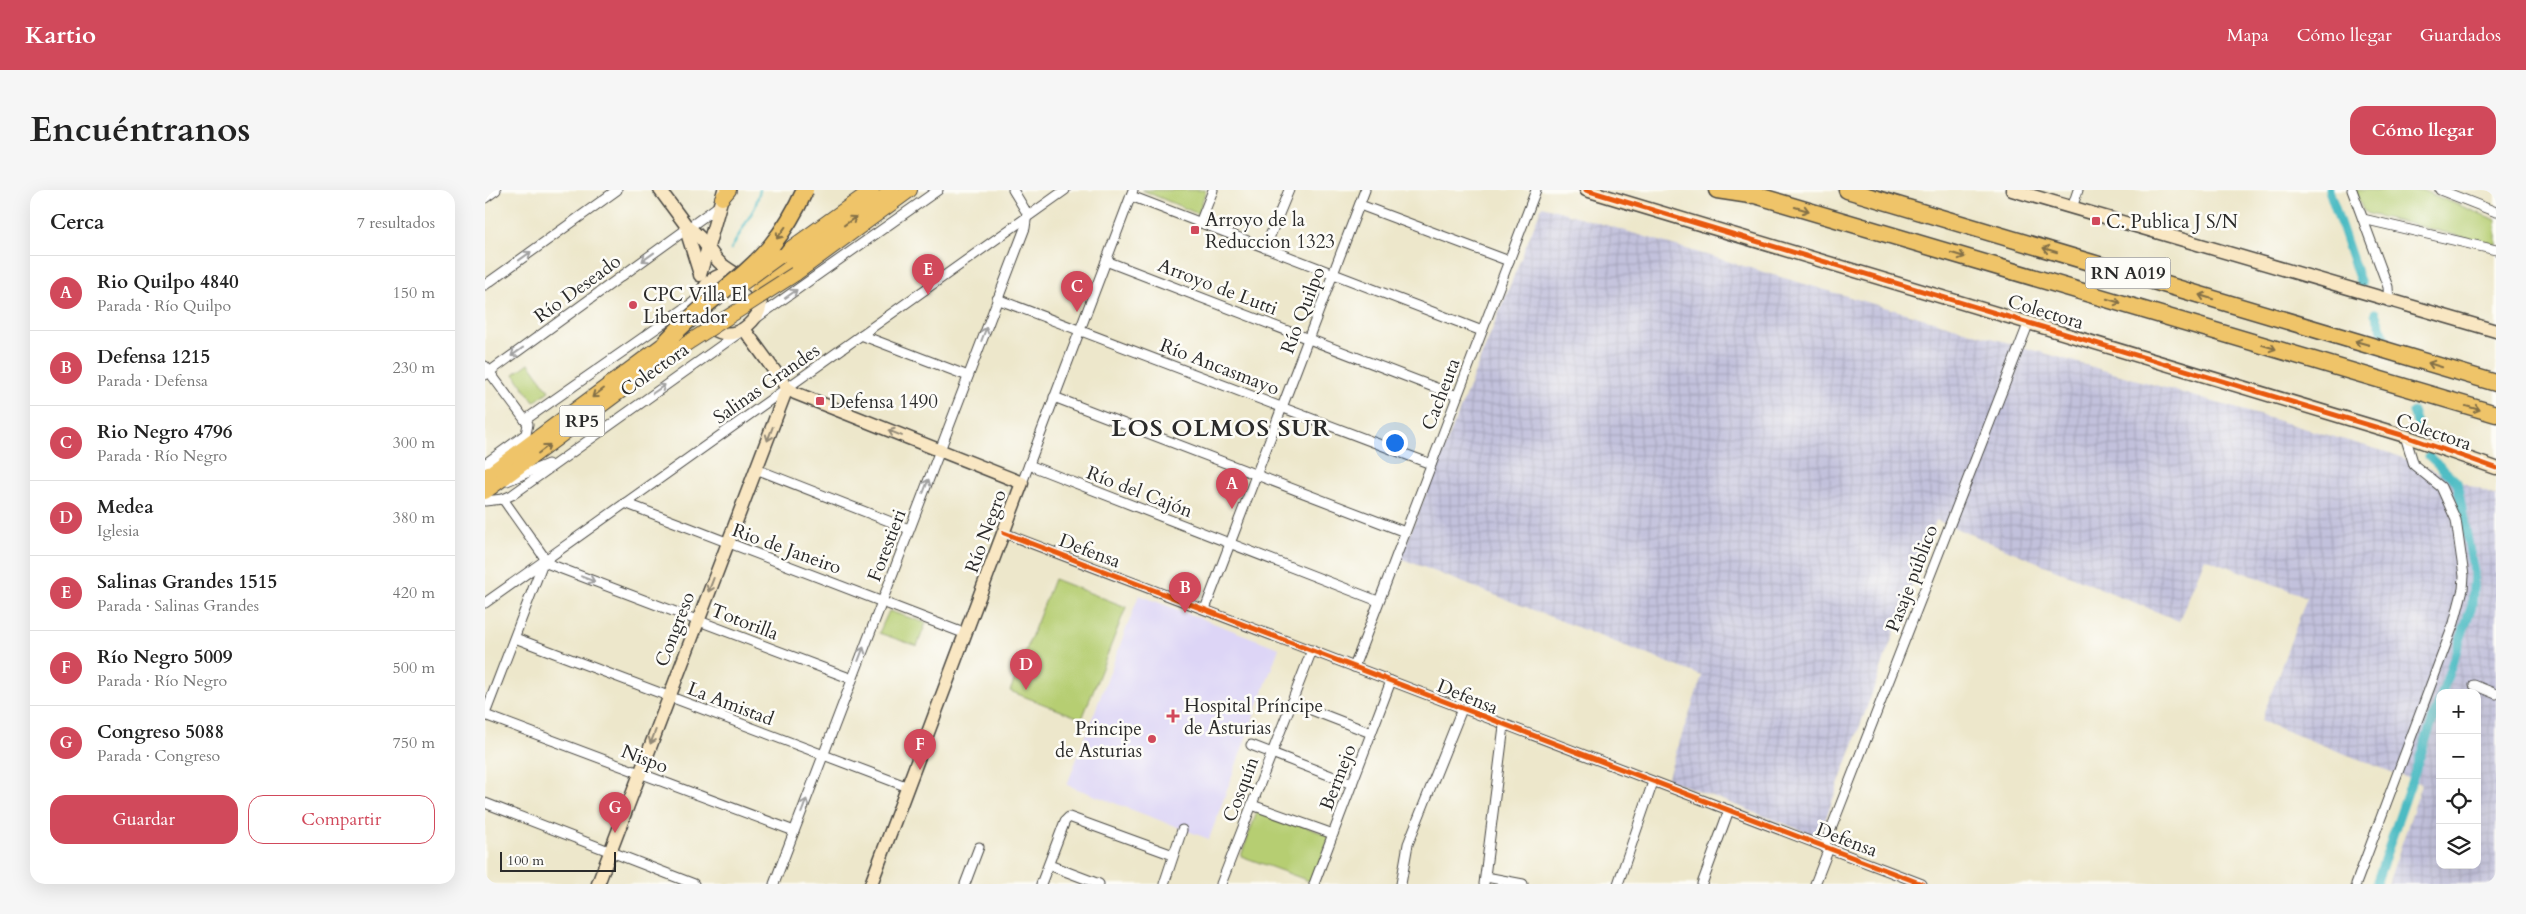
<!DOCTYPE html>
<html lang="es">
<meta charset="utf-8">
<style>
body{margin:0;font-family:Cardo,serif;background:#f6f6f6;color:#222}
.controls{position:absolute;right:15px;bottom:15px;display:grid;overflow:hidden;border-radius:10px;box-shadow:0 5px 20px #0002}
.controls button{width:45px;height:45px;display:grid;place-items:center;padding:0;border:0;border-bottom:1px solid #e0e0e0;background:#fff;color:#222;font:25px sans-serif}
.scale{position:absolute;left:15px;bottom:12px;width:116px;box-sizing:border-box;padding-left:5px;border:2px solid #2b2b2b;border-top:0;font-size:14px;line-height:18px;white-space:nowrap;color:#2b2b2b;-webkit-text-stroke:4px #fdfcf7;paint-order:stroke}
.you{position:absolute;left:909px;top:252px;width:18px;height:18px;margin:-12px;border:4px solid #fff;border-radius:50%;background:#1a73e8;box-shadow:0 0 0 8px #1a73e833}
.badge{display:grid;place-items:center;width:32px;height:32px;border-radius:50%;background:#d1495b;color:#fff;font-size:16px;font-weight:700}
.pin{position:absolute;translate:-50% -41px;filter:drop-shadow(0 1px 2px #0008)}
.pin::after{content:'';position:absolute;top:26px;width:18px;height:15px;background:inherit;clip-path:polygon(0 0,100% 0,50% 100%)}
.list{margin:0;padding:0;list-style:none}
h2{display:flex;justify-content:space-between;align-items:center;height:65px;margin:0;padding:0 20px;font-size:21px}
h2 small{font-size:16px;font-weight:400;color:#767676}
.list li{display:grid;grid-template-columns:32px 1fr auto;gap:15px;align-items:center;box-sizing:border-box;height:75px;padding:0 20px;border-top:1px solid #e0e0e0}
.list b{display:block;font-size:19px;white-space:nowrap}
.list p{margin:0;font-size:16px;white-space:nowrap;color:#767676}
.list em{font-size:16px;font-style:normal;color:#767676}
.actions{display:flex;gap:10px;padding:15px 20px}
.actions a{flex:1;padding:11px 0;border:1px solid #d1495b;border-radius:15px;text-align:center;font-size:18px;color:#d1495b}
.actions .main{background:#d1495b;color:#fff}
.icon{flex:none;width:28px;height:28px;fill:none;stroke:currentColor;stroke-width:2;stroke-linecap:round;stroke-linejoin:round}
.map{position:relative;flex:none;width:2011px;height:694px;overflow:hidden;border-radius:15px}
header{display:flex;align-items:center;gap:30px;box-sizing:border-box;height:70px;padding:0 25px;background:#d1495b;color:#fff}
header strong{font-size:24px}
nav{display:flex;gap:28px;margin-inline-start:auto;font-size:18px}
.intro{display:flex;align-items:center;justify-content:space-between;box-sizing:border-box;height:120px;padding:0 30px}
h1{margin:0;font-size:35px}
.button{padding:12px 22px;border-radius:15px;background:#d1495b;color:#fff;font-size:18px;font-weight:700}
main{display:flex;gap:30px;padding:0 30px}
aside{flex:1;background:#fff;border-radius:15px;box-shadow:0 5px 20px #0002}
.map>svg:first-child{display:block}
</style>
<header>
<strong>Kartio</strong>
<nav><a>Mapa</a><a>Cómo llegar</a><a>Guardados</a></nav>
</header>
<div class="intro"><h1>Encuéntranos</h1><a class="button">Cómo llegar</a></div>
<main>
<aside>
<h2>Cerca<small>7 resultados</small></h2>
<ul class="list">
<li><span class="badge">A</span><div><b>Rio Quilpo 4840</b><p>Parada · Río Quilpo</p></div><em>150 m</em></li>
<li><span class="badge">B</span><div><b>Defensa 1215</b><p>Parada · Defensa</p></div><em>230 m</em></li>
<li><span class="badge">C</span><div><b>Rio Negro 4796</b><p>Parada · Río Negro</p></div><em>300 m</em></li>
<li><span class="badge">D</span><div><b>Medea</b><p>Iglesia</p></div><em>380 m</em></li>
<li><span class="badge">E</span><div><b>Salinas Grandes 1515</b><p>Parada · Salinas Grandes</p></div><em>420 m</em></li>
<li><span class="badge">F</span><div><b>Río Negro 5009</b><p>Parada · Río Negro</p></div><em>500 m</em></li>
<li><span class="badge">G</span><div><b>Congreso 5088</b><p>Parada · Congreso</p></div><em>750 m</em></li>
</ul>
<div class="actions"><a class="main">Guardar</a><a>Compartir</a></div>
</aside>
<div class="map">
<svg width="2011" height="694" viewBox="0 0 2011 694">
<defs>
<pattern id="industrial-grid" width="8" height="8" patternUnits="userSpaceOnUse" patternTransform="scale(1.25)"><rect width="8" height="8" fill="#c2c1dc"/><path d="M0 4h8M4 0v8" fill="none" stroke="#a7a6bd"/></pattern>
</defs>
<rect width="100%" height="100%" fill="#fdfcf7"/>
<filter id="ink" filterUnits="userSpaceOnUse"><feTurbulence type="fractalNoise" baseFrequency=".02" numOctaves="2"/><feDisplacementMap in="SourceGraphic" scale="10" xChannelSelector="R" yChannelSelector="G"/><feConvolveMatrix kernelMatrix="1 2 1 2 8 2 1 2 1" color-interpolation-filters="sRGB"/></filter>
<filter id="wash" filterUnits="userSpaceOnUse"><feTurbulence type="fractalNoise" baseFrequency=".0096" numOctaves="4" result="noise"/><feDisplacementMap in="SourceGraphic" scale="20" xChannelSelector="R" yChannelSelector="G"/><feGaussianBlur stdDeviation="1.12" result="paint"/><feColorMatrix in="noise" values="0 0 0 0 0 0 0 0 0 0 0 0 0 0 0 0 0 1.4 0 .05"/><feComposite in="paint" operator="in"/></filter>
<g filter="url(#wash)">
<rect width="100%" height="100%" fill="#ede7cb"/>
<path fill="#ddd5f6" d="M654,405L794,458L724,649L582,595Z"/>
<path fill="url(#industrial-grid)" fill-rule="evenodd" d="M1057,16L1292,86L1905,263L2011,306V694H1903L1937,594L1776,531L1822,407L1720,368L1694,431L1451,330L1334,647L1182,589L1217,486L915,368ZM1955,503H1992V675H1955Z"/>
<g fill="#b6ce72" stroke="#707c4e">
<path d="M657,0H721L713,24Z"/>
<path d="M1870,0H1936L2011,30V55L1884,24L1878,20Z"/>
<path d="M44,173L64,201L49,212L29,184Z"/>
<path d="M569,389L641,417L597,529L525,501Z"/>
<path d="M404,421L441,433L432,456L394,443Z"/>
<path d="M773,619L845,646L827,692L756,666Z"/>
</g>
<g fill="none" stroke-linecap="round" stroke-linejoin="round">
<path stroke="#4cbbc3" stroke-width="2.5" d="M246,59L270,17L275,0"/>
<g stroke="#4cbbc3" stroke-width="9">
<path d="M1844,0L1876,94"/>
<path d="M1890,123L1899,145"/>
<path d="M1928,222L1936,244"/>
<path d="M1944,266L1972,292L1989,383L1987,415L1957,503"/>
<path d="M1891,694L1955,509"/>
</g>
</g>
</g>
<g filter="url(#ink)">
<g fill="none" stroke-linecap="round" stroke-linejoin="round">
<defs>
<g id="street">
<path d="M1867,0L1903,97L1904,112"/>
<path d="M1955,0L2011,22"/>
<path d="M646,6L997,141"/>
<path d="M0,8L11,0"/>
<path d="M875,15L1024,71"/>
<path d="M1587,18L1593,0"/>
<path d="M1878,29L2011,60"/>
<path d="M715,33L728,0"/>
<path d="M780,58L804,0"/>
<path d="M621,71L972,206"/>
<path d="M0,95L132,0"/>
<path d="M512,109L946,274"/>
<path d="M270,129L453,0"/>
<path d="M376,145L483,186"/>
<path d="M0,176L40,230L43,234L41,244L0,274"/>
<path d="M0,185L235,15"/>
<path d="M569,207L920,342"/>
<path d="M40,230L206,114L215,106"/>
<path d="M544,275L893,411"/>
<path d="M271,279L424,339"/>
<path d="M22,291L63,274"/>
<path d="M537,293L648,0"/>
<path d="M18,309L64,374L367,489"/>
<path d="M0,311L18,309L27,305L254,143"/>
<path d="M140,313L481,444"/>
<path d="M519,343L1437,694"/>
<path d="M0,413L580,0"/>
<path d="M720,419L880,0"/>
<path d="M30,448L423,597"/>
<path d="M869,477L1051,0"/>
<path d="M1989,495L2011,504"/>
<path d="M806,512L886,543"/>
<path d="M0,524L59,370"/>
<path d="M0,525L309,641"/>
<path d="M766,555L867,594"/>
<path d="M0,613L209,694"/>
<path d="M767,615L848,644"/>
<path d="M1339,657L1544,132"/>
<path d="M564,675L614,694"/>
<path d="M1001,687L1038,694"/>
<path d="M289,694L540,38L542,23L528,0"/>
<path d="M480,694L494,657"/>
<path d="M556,694L580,631L584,627L688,665"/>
<path d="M679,694L697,640"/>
<path d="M736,694L827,460"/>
<path d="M829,694L906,491"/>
<path d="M916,694L923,654L977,519"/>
<path d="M999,694L1019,536"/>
<path d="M1133,694L1168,592"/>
<path d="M1217,694L1244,620"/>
<path d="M1330,694L1344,658"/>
<path d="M1871,694L1969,433L1978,399L1979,386L1971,330L1956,297L1929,275L1920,246"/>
</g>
<g id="secondary">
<path d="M175,0L203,38C217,45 223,61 234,72C248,86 288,97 272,125C267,132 261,139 252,142C214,154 195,88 247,83"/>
<path d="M1101,0L1920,246L2011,278"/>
<path d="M1527,0L2011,141"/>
<path d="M203,38V46L214,81"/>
<path d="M215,85L239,0"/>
<path d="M259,139L302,198L310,203L537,293L386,694"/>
<path d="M113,694L302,198"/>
</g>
<g id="primary">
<path d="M237,8L244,0"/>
<path d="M295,66L387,0"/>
<path d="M310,84L425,0"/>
<path d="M273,102L275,95L408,0"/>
<path d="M0,287L180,153"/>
<path d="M0,302L187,163"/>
</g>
<g id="highway">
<path d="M1232,0L1265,5"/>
<path d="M1253,0L2011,224"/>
<path d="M1362,0L2011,193"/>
</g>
</defs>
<use href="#street" stroke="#484743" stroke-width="11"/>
<use href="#secondary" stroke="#484743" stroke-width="15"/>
<use href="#primary" stroke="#484743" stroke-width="16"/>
<use href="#highway" stroke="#484743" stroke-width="19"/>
<use href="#street" stroke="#fff" stroke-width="9"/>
<use href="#secondary" stroke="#f9e7c3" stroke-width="12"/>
<use href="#primary" stroke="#efc469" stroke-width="14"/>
<use href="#highway" stroke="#efc469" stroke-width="16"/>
<defs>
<g id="primary-bridge">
<path d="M255,95L295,66"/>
<path d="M187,163L310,84"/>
</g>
<path id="highway-bridge" d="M180,153C212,117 255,93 286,56C300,39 311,20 320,0"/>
</defs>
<use href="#primary-bridge" stroke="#484743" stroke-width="16" stroke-linecap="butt"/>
<use href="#highway-bridge" stroke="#484743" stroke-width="19" stroke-linecap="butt"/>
<use href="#primary-bridge" stroke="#efc469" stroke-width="14"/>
<use href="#highway-bridge" stroke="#efc469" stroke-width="16"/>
<defs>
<g id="cycleway">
<path d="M1101,0L1920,246L2011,278"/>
<path d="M519,343L1437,694"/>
</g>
</defs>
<use href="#cycleway" stroke="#fdfcf7" stroke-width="8"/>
<use href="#cycleway" stroke="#e8590c" stroke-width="5"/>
</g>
<defs><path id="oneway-shaft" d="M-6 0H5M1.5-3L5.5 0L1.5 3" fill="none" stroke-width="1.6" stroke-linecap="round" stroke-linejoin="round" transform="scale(1.25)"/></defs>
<g stroke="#837047">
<use href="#oneway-shaft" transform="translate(1317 19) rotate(16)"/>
<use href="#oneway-shaft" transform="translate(365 31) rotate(-36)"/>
<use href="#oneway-shaft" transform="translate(296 43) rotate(126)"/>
<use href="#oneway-shaft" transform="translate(1565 60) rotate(-163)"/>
<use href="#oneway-shaft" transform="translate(1473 65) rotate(17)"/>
<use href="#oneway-shaft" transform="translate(1721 107) rotate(-163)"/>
<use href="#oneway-shaft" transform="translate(1629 111) rotate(17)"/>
<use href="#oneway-shaft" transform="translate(1877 153) rotate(-164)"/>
<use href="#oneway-shaft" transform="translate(1784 157) rotate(17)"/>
<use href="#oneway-shaft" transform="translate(1950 175) rotate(-163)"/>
<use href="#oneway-shaft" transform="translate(113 203) rotate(143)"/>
<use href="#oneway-shaft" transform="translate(1988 218) rotate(16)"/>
<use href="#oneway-shaft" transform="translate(59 259) rotate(-37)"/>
</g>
<g stroke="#a0a0a0">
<use href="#oneway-shaft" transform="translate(40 66) rotate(-36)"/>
<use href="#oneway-shaft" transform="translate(163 67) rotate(144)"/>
<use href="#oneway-shaft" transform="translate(306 104) rotate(-35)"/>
<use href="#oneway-shaft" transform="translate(499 144) rotate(-69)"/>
<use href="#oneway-shaft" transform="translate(32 162) rotate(144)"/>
<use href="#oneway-shaft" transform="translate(174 199) rotate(-35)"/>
<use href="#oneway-shaft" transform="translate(441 296) rotate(-69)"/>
<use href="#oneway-shaft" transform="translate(103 389) rotate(21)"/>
<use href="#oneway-shaft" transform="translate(376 464) rotate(-69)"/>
<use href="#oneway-shaft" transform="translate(319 616) rotate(-69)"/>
</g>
<g stroke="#928977">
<use href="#oneway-shaft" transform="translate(410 243) rotate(-158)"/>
<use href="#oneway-shaft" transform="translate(285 244) rotate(111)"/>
<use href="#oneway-shaft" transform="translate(226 395) rotate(111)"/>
<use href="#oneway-shaft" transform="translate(168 547) rotate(111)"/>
</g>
</g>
<g fill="#d1495b" stroke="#fdfcf7" stroke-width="2">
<rect x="1606" y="26" width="10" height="10" rx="2.5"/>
<rect x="705" y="35" width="10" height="10" rx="2.5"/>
<circle cx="148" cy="115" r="5"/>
<rect x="330" y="206" width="10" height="10" rx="2.5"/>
<path d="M685.5 518.5h5v5h5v5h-5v5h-5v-5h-5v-5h5z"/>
<circle cx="667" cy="549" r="5"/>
</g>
<g text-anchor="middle" stroke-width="5" stroke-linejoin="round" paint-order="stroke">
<g fill="#fdfcf7" stroke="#6a6a68" stroke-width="1">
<rect x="1600.5" y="67.5" width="85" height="31" rx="4"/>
<rect x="74.5" y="215.5" width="45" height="31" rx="4"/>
</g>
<g font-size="18" font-weight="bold" fill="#2b2b2b">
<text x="1643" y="89">RN A019</text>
<text x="97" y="237">RP5</text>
</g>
<g font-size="19" fill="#2b2b2b" stroke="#fdfcf7" text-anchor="start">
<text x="720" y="36">Arroyo de la<tspan x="720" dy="22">Reduccion 1323</tspan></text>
<text x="1621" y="38">C. Publica J S/N</text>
<text x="158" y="111">CPC Villa El<tspan x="158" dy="22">Libertador</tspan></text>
<text x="345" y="218">Defensa 1490</text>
<text x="699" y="522">Hospital Príncipe<tspan x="699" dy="22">de Asturias</tspan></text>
<text x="657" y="545" text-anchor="end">Principe<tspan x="657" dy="22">de Asturias</tspan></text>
</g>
<g font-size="19" fill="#2b2b2b" stroke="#fdfcf7">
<text transform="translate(733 96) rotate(21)" y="7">Arroyo de Lutti</text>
<text transform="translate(92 98) rotate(-36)" y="7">Río Deseado</text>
<text transform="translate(817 120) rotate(-69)" y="7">Río Quilpo</text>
<text transform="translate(1561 121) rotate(17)" y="7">Colectora</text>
<text transform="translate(735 176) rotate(21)" y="7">Río Ancasmayo</text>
<text transform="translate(169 179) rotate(-35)" y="7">Colectora</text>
<text transform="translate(281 193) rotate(-35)" y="7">Salinas Grandes</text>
<text transform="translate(955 204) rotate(-69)" y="7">Cacheuta</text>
<text transform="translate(1949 241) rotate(19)" y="7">Colectora</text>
<text transform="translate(655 301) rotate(21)" y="7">Río del Cajón</text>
<text transform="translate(500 341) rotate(-70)" y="7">Río Negro</text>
<text transform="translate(401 355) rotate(-69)" y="7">Forestieri</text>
<text transform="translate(302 358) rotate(20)" y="7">Rio de Janeiro</text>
<text transform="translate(605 360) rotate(21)" y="7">Defensa</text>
<text transform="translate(1426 388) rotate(-69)" y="7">Pasaje público</text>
<text transform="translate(260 431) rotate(21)" y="7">Totorilla</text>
<text transform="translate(189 439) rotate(-69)" y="7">Congreso</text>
<text transform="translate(983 506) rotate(22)" y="7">Defensa</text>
<text transform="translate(246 513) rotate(21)" y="7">La Amistad</text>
<text transform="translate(160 568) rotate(21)" y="7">Nispo</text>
<text transform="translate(852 587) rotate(-69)" y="7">Bermejo</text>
<text transform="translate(755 599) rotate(-69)" y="7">Cosquín</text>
<text transform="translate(1362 649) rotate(21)" y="7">Defensa</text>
</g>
<g font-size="24" font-weight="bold" letter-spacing="1" fill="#2b2b2b" stroke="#fdfcf7">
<text x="736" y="246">LOS OLMOS SUR</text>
</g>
</g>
</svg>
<div class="controls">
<button>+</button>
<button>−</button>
<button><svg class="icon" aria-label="locate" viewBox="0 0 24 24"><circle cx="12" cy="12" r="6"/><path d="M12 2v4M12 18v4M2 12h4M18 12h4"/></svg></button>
<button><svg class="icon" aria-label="layers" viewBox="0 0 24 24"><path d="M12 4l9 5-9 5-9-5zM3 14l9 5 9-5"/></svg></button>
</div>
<div class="scale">100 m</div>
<div class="you"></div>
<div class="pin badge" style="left:747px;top:319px">A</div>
<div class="pin badge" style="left:700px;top:423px">B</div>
<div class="pin badge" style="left:592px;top:122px">C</div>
<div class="pin badge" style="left:541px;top:500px">D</div>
<div class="pin badge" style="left:443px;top:105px">E</div>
<div class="pin badge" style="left:435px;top:580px">F</div>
<div class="pin badge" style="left:130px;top:643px">G</div>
</div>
</main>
